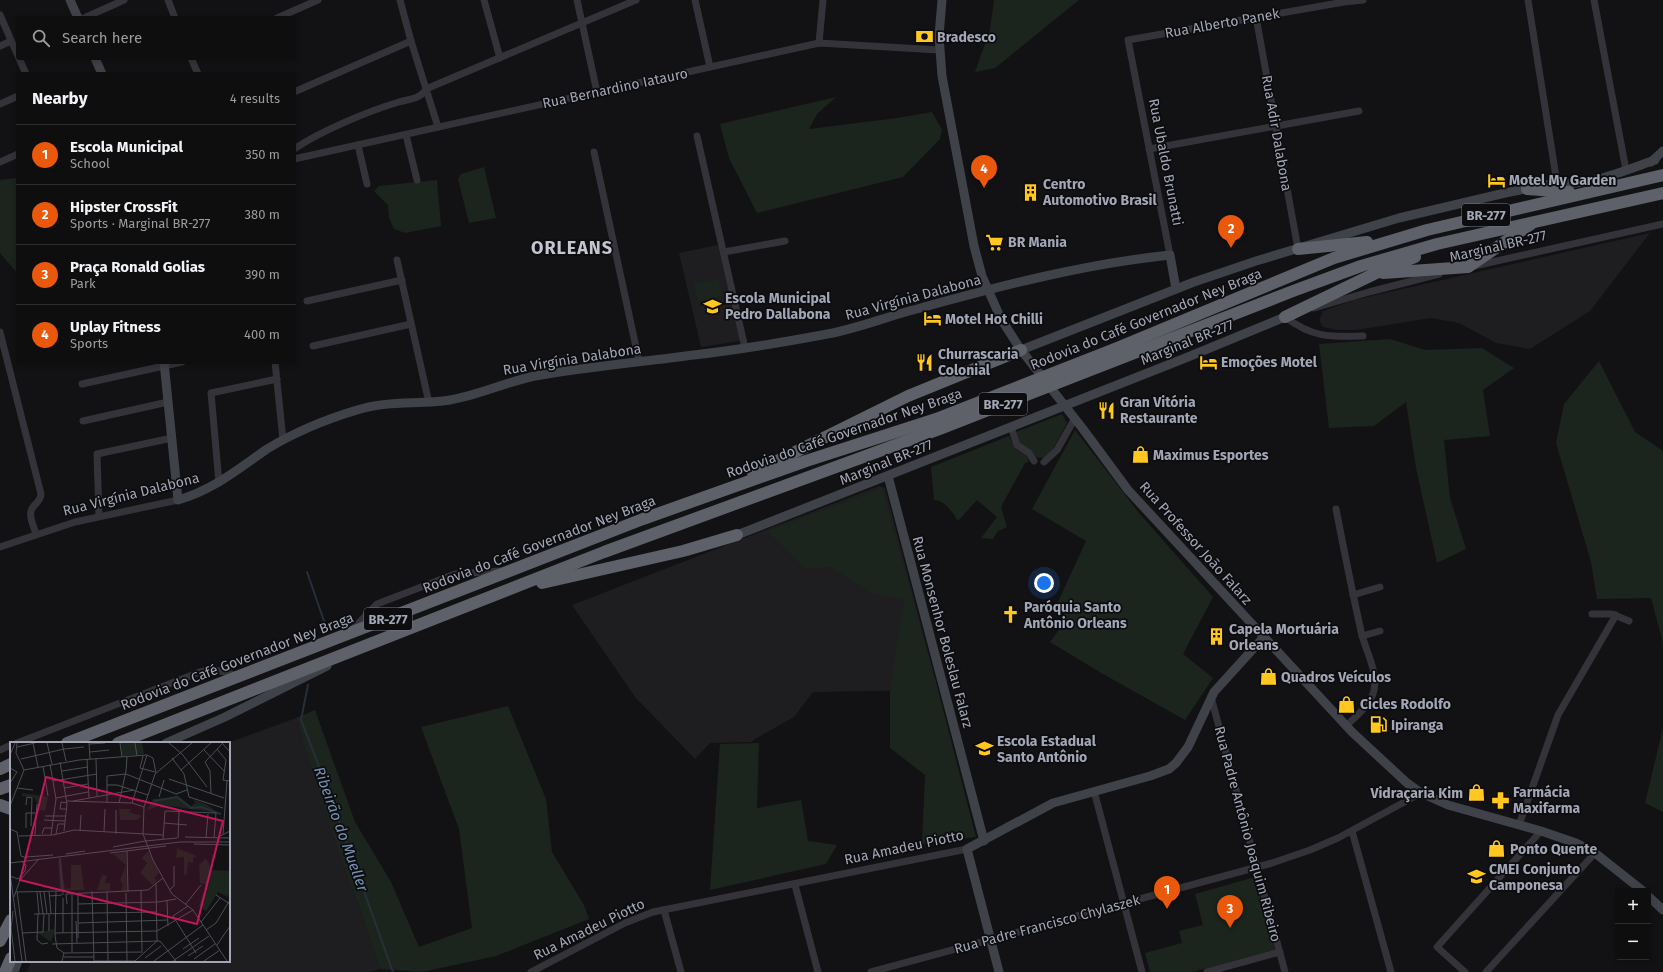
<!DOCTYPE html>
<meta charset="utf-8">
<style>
body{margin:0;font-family:"Fira Sans",sans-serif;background:#171718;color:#f1f3f6}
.controls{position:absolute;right:12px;bottom:12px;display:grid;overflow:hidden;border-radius:4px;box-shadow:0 2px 6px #0003}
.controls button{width:36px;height:36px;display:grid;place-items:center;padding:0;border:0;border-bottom:1px solid #2e2e2f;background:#0e0e0f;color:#f1f3f6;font:20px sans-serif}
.you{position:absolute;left:1044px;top:583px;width:14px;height:14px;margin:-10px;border:3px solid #fff;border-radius:50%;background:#1a73e8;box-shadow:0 0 0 6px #1a73e833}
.badge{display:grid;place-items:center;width:26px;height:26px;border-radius:50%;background:#ea580c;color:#fff;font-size:13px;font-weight:700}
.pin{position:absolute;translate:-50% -33px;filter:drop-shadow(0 1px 2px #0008)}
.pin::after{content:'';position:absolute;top:21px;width:14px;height:12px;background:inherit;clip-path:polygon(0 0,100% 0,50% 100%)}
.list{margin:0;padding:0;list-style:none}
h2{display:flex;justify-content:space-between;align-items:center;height:52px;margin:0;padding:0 16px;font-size:17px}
h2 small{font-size:13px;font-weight:400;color:#9b9c9e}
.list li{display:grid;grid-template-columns:26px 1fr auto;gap:12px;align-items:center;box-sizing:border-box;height:60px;padding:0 16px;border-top:1px solid #2e2e2f}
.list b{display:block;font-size:15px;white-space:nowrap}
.list p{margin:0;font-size:13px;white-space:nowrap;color:#9b9c9e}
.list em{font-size:13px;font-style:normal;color:#9b9c9e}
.icon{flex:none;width:22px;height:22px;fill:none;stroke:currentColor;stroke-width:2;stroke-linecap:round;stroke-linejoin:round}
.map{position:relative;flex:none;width:1663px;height:972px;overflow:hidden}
.search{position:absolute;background:#0e0e0f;box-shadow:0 2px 6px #0003;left:16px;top:16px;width:280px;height:44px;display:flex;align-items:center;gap:10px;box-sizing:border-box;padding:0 14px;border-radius:4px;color:#9b9c9e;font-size:15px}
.panel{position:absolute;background:#0e0e0f;box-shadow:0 2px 6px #0003;left:16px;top:72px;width:280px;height:292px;border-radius:4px}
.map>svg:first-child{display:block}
</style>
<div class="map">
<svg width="1663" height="972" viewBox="0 0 1663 972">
<rect width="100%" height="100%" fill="#121214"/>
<g fill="#1e1e21">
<path d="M1650,233L1590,311L1530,349L1496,343L1459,323L1431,318L1356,330H1337L1323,327L1319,320L1323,311L1354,300Z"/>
<path d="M718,245L740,341L701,347L679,253Z"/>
<path d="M879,486L885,488L938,690L813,692L794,717L755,739L751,742L710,743L695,759L635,697L572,605Z"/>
<path d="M296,718L380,969L370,972H27L31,961H229L228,743Z"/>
</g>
<g fill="#1c241e">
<path d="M994,0H1079L995,68L975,72L990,30Z"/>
<path d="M836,97L817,114L809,129L897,118L932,112L942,130L940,139L903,177L757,213L729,158L720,124Z"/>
<path d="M484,167L496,218L469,223L458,179L461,174Z"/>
<path d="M18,178V274L0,253V180Z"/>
<path d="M437,180L441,226L405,233L394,229L389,218L388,205L374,191L379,186Z"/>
<path d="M719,279L722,296L698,301L694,284Z"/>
<path d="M1390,339L1425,350L1482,348L1514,368L1483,390L1490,436L1444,440L1450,498L1466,549L1437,563L1416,468L1406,402L1374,426L1329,428L1319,344Z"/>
<path d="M1599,361L1635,432L1663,451V649L1662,639L1651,598L1597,599L1591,562L1556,443L1564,404Z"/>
<path d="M1062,414L1067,423L1053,449L1044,458L1035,457L1019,442L1016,432Z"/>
<path d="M1075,430L1139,513L1213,597L1183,654L1213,678L1185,720L1103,674L1050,642L1067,619L1057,604L1086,541L1032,509Z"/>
<path d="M1009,436L1016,449L1026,455L1029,462L1025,463L1001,507L1007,527L998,531L993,539L981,538L997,517L977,500L958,521C952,512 946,501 934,500L931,467Z"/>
<path d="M882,488L938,690L976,837L922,844L925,775L890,748V692L904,600L875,594L830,567L806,569L768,531Z"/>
<path d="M508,706L546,799L552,852L584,905L589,919L496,956L422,972L380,969L358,903L339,852L296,718L315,710L355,822L391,882L419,947L472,928L459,829L421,727Z"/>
<path d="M1663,728V812L1645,803Z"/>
<path d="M759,743L757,808L801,800L808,841L837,845L826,864L710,890L720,744Z"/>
<path d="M1255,877L1275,950L1192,972H1150L1145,953L1182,943L1179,931L1203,925L1195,894Z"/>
</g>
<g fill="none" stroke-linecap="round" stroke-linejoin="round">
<g stroke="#272f38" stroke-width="2">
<path d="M307,572L324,621"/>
<path d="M308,685L301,720L320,769L393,972"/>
</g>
<g stroke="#333339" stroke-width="7">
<path d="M168,0L175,18"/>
<path d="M400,0L411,41L438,127"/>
<path d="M484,0L500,58"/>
<path d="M577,0L597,92"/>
<path d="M695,0L710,67"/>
<path d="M1528,0L1557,183"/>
<path d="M1594,0L1626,170"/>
<path d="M0,15L18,56"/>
<path d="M1256,17L1298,249"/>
<path d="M84,18L124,0"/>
<path d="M277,18L318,0"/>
<path d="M819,43L823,0"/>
<path d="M0,46L11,41"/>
<path d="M19,58L26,74"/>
<path d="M191,58L198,74"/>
<path d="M294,92L411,41"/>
<path d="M0,104L18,96"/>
<path d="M406,135L417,180"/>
<path d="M697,136L745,348"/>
<path d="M358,145L367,184"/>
<path d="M294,149C321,131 368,111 399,102C409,99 421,99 426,89L636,0"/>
<path d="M1149,149L1359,111"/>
<path d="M594,152L639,361"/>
<path d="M294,159L819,43L939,50"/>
<path d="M0,162L18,154"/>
<path d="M724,252L785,241"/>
<path d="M1170,255L1128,40L1344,2L1363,0"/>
<path d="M397,260L429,403"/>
<path d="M1474,266L1663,224"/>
<path d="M307,301L402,280"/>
<path d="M1314,308L1369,292L1439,274"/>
<path d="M1285,317C1313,338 1330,337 1363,336"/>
<path d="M0,332L41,494C41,502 33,504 31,511C29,518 34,527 36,534"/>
<path d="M313,346L411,324"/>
<path d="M275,362L283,440"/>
<path d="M82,384L182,362"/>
<path d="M83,421L168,402"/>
<path d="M1011,427L1017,445L1029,453L1034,461"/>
<path d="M1044,462L1057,450L1075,418"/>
<path d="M219,483L211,393L277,379"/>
<path d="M1336,509C1344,550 1352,591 1361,631C1365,651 1380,673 1373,694C1368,707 1355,717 1346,726"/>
<path d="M99,516L97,454L172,438"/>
<path d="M0,547L75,522L178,500"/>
<path d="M1353,595L1380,587"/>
<path d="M1592,614H1612L1629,621"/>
<path d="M353,629L377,604L455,574L500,571"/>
<path d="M1362,636L1380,631"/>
<path d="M1211,697L1285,972"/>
<path d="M17,743L200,672L213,669L238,676"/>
<path d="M0,750L11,745"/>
<path d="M1094,791L1142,972"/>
<path d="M1519,825L1558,715L1616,615"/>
<path d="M1352,831L1391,972"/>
<path d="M795,885L818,972"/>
<path d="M664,910L681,972"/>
<path d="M531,972L625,923L653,912L967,849"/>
<path d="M871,972L1272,863L1310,850L1338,838L1421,793"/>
<path d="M1207,972L1280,952"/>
<path d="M1465,972L1437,947L1541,831"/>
<path d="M1486,972L1595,853"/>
</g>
<g stroke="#404249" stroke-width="9">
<path d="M70,0L78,18"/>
<path d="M942,0L939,36L942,76L974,246L982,276L1001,319L1021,350L1083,429L1128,490L1352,732L1407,783L1421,793L1448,805L1541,831L1576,843L1595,853L1643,891"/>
<path d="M95,58L102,74"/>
<path d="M1651,162L1663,151"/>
<path d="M1021,350L1194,282L1256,261L1399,218L1505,193L1557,183C1587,187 1626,170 1655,160"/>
<path d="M164,362L178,500C213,490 238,469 267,449C295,432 327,419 357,410C388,400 419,405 450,400C479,395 506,382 535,376C587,367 641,362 694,355C737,350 779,343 822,335C854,330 885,317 917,309C1000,286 1084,264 1170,255L1176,289"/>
<path d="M888,476L984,841"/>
<path d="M737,535L1183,359L1285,317"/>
<path d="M166,743L225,717L327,666"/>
<path d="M1648,896L1663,910"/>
<path d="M14,972L18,961"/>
<path d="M999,972L967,849L1053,803L1150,776L1169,769L1176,763L1188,747L1214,692L1263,638"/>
</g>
<g stroke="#5e606a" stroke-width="12">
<path d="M1527,189L1569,192"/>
<path d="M1298,249L1367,242"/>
<path d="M1383,273L1468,267L1531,224"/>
<path d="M1285,317L1374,274L1415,257"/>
<path d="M753,473L908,396L1021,350"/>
<path d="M542,583L683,551L737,535"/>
<path d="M67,743L643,519L806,461L936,419L1117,348L1334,258L1427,230L1663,175"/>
<path d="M118,743L604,552L942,428L1293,291L1361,266L1437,244L1663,193"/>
<path d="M0,769L11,764"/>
<path d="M0,789L11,785"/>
<path d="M0,805L11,809"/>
<path d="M0,941L11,920"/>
<path d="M5,972L11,958"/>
</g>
</g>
<defs>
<symbol id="bank-bare" viewBox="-9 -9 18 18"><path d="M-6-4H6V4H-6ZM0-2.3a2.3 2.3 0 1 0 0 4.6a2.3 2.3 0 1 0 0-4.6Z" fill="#ffc71f" stroke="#0d0d0f" stroke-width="2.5" paint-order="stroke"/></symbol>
<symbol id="hotel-bare" viewBox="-9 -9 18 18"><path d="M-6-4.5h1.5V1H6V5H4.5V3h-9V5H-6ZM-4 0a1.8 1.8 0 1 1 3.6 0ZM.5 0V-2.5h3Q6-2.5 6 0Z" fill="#ffc71f" stroke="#0d0d0f" stroke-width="2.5" paint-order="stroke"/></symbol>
<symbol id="building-bare" viewBox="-9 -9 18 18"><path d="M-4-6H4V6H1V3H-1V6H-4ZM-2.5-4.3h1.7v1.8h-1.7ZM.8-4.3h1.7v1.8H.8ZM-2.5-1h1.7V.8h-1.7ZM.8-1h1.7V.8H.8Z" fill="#ffc71f" stroke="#0d0d0f" stroke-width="2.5" paint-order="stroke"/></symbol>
<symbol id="supermarket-bare" viewBox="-9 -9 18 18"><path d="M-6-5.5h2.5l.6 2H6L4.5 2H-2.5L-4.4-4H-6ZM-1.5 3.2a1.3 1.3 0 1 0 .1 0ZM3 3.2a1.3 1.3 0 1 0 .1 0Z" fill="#ffc71f" stroke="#0d0d0f" stroke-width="2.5" paint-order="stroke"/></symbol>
<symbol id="school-bare" viewBox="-9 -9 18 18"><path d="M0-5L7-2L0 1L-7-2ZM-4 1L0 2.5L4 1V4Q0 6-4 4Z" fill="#ffc71f" stroke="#0d0d0f" stroke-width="2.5" paint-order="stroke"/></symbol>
<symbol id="restaurant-bare" viewBox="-9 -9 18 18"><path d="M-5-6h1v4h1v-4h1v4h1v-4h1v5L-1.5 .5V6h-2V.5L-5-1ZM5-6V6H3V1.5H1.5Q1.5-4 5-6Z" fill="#ffc71f" stroke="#0d0d0f" stroke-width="2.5" paint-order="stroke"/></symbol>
<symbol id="shop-bare" viewBox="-9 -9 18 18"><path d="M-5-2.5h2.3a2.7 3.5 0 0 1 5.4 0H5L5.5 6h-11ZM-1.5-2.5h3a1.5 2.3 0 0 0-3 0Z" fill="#ffc71f" stroke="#0d0d0f" stroke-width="2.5" paint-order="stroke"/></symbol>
<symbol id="church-bare" viewBox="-9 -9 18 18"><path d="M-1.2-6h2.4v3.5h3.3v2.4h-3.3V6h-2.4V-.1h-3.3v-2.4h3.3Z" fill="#ffc71f" stroke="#0d0d0f" stroke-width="2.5" paint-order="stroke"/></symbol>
<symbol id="fuel-bare" viewBox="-9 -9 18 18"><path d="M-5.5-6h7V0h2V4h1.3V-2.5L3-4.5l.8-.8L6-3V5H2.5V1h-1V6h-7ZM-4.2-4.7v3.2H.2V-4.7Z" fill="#ffc71f" stroke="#0d0d0f" stroke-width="2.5" paint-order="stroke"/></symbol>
<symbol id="pharmacy-bare" viewBox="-9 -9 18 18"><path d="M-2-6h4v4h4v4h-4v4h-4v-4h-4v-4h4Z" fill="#ffc71f" stroke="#0d0d0f" stroke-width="2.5" paint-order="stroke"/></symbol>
</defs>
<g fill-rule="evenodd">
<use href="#bank-bare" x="912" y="24" width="25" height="25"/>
<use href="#hotel-bare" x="1484" y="168" width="25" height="25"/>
<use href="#building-bare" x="1018" y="180" width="25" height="25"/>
<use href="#supermarket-bare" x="982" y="230" width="25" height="25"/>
<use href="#school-bare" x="700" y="294" width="25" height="25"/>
<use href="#hotel-bare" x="920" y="306" width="25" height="25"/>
<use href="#restaurant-bare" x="912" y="350" width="25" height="25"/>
<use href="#hotel-bare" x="1196" y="350" width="25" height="25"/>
<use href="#restaurant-bare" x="1094" y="398" width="25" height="25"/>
<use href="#shop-bare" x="1128" y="442" width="25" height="25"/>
<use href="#church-bare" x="998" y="602" width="25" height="25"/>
<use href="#building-bare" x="1204" y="624" width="25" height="25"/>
<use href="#shop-bare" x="1256" y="664" width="25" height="25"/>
<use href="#shop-bare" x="1334" y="692" width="25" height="25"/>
<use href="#fuel-bare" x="1366" y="712" width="25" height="25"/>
<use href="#school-bare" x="972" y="736" width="25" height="25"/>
<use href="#shop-bare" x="1464" y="780" width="25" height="25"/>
<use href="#pharmacy-bare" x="1488" y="788" width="25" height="25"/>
<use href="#shop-bare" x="1484" y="836" width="25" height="25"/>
<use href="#school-bare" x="1464" y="864" width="25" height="25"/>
</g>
<g text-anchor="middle" stroke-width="3.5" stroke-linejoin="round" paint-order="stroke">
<g fill="#0d0d0f" stroke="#757884" stroke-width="1">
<rect x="1462" y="204" width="48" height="22" rx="3"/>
<rect x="979" y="393" width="48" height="22" rx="3"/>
<rect x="364" y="608" width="48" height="22" rx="3"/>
</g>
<g font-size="13" font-weight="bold" fill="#a2a6b6">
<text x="1486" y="220">BR-277</text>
<text x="1003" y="409">BR-277</text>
<text x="388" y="624">BR-277</text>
</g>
<g font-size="14" fill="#a2a6b6" stroke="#0d0d0f">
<text transform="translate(1222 23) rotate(-10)" y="5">Rua Alberto Panek</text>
<text transform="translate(615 88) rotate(-12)" y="5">Rua Bernardino Iatauro</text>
<text transform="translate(1277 133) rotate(80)" y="5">Rua Adir Dalabona</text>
<text transform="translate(1166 162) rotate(79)" y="5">Rua Ubaldo Brunatti</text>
<text transform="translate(1498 246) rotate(-13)" y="5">Marginal BR-277</text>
<text transform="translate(913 297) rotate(-15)" y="5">Rua Virgínia Dalabona</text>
<text transform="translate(1146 319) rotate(-22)" y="5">Rodovia do Café Governador Ney Braga</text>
<text transform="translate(1187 342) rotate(-22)" y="5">Marginal BR-277</text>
<text transform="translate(572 359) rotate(-9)" y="5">Rua Virgínia Dalabona</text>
<text transform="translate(844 433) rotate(-19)" y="5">Rodovia do Café Governador Ney Braga</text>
<text transform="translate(886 462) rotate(-22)" y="5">Marginal BR-277</text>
<text transform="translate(131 494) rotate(-14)" y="5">Rua Virgínia Dalabona</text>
<text transform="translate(1196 543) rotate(48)" y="5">Rua Professor João Falarz</text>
<text transform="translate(539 544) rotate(-21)" y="5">Rodovia do Café Governador Ney Braga</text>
<text transform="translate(943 632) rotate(75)" y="5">Rua Monsenhor Boleslau Falarz</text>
<text transform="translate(237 661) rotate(-21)" y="5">Rodovia do Café Governador Ney Braga</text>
<text transform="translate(1248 834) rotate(75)" y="5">Rua Padre Antônio Joaquim Ribeiro</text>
<text transform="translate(904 847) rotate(-12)" y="5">Rua Amadeu Piotto</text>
<text transform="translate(1047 924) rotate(-15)" y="5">Rua Padre Francisco Chylaszek</text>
<text transform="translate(589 929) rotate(-26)" y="5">Rua Amadeu Piotto</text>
</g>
<g font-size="14" font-weight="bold" fill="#a2a6b6" stroke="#0d0d0f" text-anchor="start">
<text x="937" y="42">Bradesco</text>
<text x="1509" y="185">Motel My Garden</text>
<text x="1043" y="189">Centro<tspan x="1043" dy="16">Automotivo Brasil</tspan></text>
<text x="1008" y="247">BR Mania</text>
<text x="725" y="303">Escola Municipal<tspan x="725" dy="16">Pedro Dallabona</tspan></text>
<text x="945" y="324">Motel Hot Chilli</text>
<text x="938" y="359">Churrascaria<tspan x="938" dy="16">Colonial</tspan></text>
<text x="1221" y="367">Emoções Motel</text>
<text x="1120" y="407">Gran Vitória<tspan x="1120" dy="16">Restaurante</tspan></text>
<text x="1153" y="460">Maximus Esportes</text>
<text x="1024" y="612">Paróquia Santo<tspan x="1024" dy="16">Antônio Orleans</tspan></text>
<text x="1229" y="634">Capela Mortuária<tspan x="1229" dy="16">Orleans</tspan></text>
<text x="1281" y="682">Quadros Veículos</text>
<text x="1360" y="709">Cicles Rodolfo</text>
<text x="1391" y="730">Ipiranga</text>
<text x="997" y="746">Escola Estadual<tspan x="997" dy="16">Santo Antônio</tspan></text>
<text x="1513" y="797">Farmácia<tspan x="1513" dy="16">Maxifarma</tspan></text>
<text x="1463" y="798" text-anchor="end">Vidraçaria Kim</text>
<text x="1510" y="854">Ponto Quente</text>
<text x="1489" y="874">CMEI Conjunto<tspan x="1489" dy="16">Camponesa</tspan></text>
</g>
<g font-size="15" font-style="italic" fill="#7691b4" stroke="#0d0d0f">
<text transform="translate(341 829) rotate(70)" y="5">Ribeirão do Mueller</text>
</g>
<g font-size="18" font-weight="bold" letter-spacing="1" fill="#c3c6d1" stroke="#0d0d0f">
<text x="572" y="254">ORLEANS</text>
</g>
</g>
<g transform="translate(10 742)">
<rect width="220" height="220" fill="#121214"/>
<path d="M111,1H132L134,12L112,14ZM12,51L38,55L35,69L30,68L25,56L12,54ZM167,53L181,64L185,61L184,58L196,62L208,71L152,63L137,68L143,57L159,56ZM109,67H122L119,70L132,74L127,78H110ZM167,106L187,114L183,116V121L178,120L177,132L174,133V115L166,116ZM138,109L149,131L144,136L147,139L143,143L130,131L137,121L132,116ZM116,110L117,150L111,149L113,142L110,138L116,123L103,112ZM196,116L202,128L220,129V151L218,155L208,150L196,169L189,164L195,147V142L190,141L189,123ZM48,119H50L55,147L61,146V123H71L74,148H50ZM92,133L97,134L95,141H100V149L87,148ZM45,187L41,200L28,191L34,189Z" fill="#1c241e"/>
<path fill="none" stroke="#272f38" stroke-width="2" d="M144,59L167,55L181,66L191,65L211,72M50,116L53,153"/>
<path fill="none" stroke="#4c4d55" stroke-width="1" d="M23,1L28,25M37,1L42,22M52,1L56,19M79,1L80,17M110,1L112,15M125,1L127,14M159,1L172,12L197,45M182,1L145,32L134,65L133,92L143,118L162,152L183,168L217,219M212,1L220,10M79,2L95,1M7,5L25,1M207,7L216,18L213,38L220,39M194,8L214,29M80,10L99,8M0,13L5,1M86,16L87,54M162,16L174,32L179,55L213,66M11,17L54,7L74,5M77,17L79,56M50,20L57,62L54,89M40,22L46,57L41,93M33,24L38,54M0,26L7,30L0,41M130,26L145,30M130,26L133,14M14,28L69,18L137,13L143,16L146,31M171,28L201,1M52,29L78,25M159,37L214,56M43,39L87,32M97,43H107L138,53M7,46L23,48M54,46L78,42M201,52L200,29L195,20L213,1M149,55L154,38M46,56L78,50M57,59L122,61L134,65M63,59L124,48M57,61L51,60L50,67H57M97,61V34L116,32L166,52L177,48M109,61L116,29L117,15M122,61L137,13M16,63L17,55L22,56L21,84M0,64L14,28L6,11L7,1M35,74H56M34,78L55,79M154,81L177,83M16,86V71H27M0,87L7,90L11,114L17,116M70,89L71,73M94,90L95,67M32,92L34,86H42M46,92L48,82H55M106,92V68M213,92L217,39M25,93L27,62M9,94L43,93L64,88L153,93M175,95L220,96M208,95L220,89M168,96L169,70M196,96L198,72M153,97L155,69L206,71L204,96M135,99L167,96M184,102L220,103M103,105L135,99M117,109L118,150M100,111L156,104M56,112L75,109M16,115L43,113M0,121L170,100H220M0,131L12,219M0,134L8,137L15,129L16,123L11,119M146,142L147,199M131,148L132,209M159,148L164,144V124M7,149L16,219M39,149L41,172M46,149L45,194L47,206L54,211L52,219M82,149L84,219M7,150L51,149M27,150L29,172M30,150L33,172M34,150L37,172M97,150L98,219M116,151L117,219M62,152V210M68,152V196M206,153L220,162M39,154L52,153M4,155L10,138L28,118M53,156V191M157,159L158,184M57,162L56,152L138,148L153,136M68,162L148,160L166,157M175,163L191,143M178,164L163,174L186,211M24,172L146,170M28,172L27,198L32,202L38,201M66,179L67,201M191,180L210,156M68,181L158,178M1,186L5,219M1,187L3,169M196,188L206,181L220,158M39,189V172M12,191L33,190L34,172M45,191L147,189L183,168M42,202L150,199L166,219M207,203L220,184M173,207L189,196M54,211L133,210M178,214L193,204M54,215H84M135,216L151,204M184,217L205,202M84,219H125L147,199M144,219L193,183M163,219L199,194M194,219L210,208"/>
<path fill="#c2185b" fill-opacity="0.15" stroke="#c2185b" stroke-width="2" d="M36,35L213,79L187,182L10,138Z"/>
<rect width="220" height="220" fill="none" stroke="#a2a6b6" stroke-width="2"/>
</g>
</svg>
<div class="controls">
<button>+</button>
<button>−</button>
</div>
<div class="you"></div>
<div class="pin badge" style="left:1167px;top:909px">1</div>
<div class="pin badge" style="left:1231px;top:248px">2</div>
<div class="pin badge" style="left:1230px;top:928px">3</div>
<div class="pin badge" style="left:984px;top:188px">4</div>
<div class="search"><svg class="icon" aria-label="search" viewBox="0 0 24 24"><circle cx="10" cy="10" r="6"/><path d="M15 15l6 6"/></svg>Search here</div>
<section class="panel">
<h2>Nearby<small>4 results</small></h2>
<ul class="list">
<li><span class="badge">1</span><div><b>Escola Municipal</b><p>School</p></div><em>350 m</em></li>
<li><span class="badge">2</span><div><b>Hipster CrossFit</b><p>Sports · Marginal BR-277</p></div><em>380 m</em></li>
<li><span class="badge">3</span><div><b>Praça Ronald Golias</b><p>Park</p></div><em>390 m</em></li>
<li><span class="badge">4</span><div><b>Uplay Fitness</b><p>Sports</p></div><em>400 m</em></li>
</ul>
</section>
</div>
